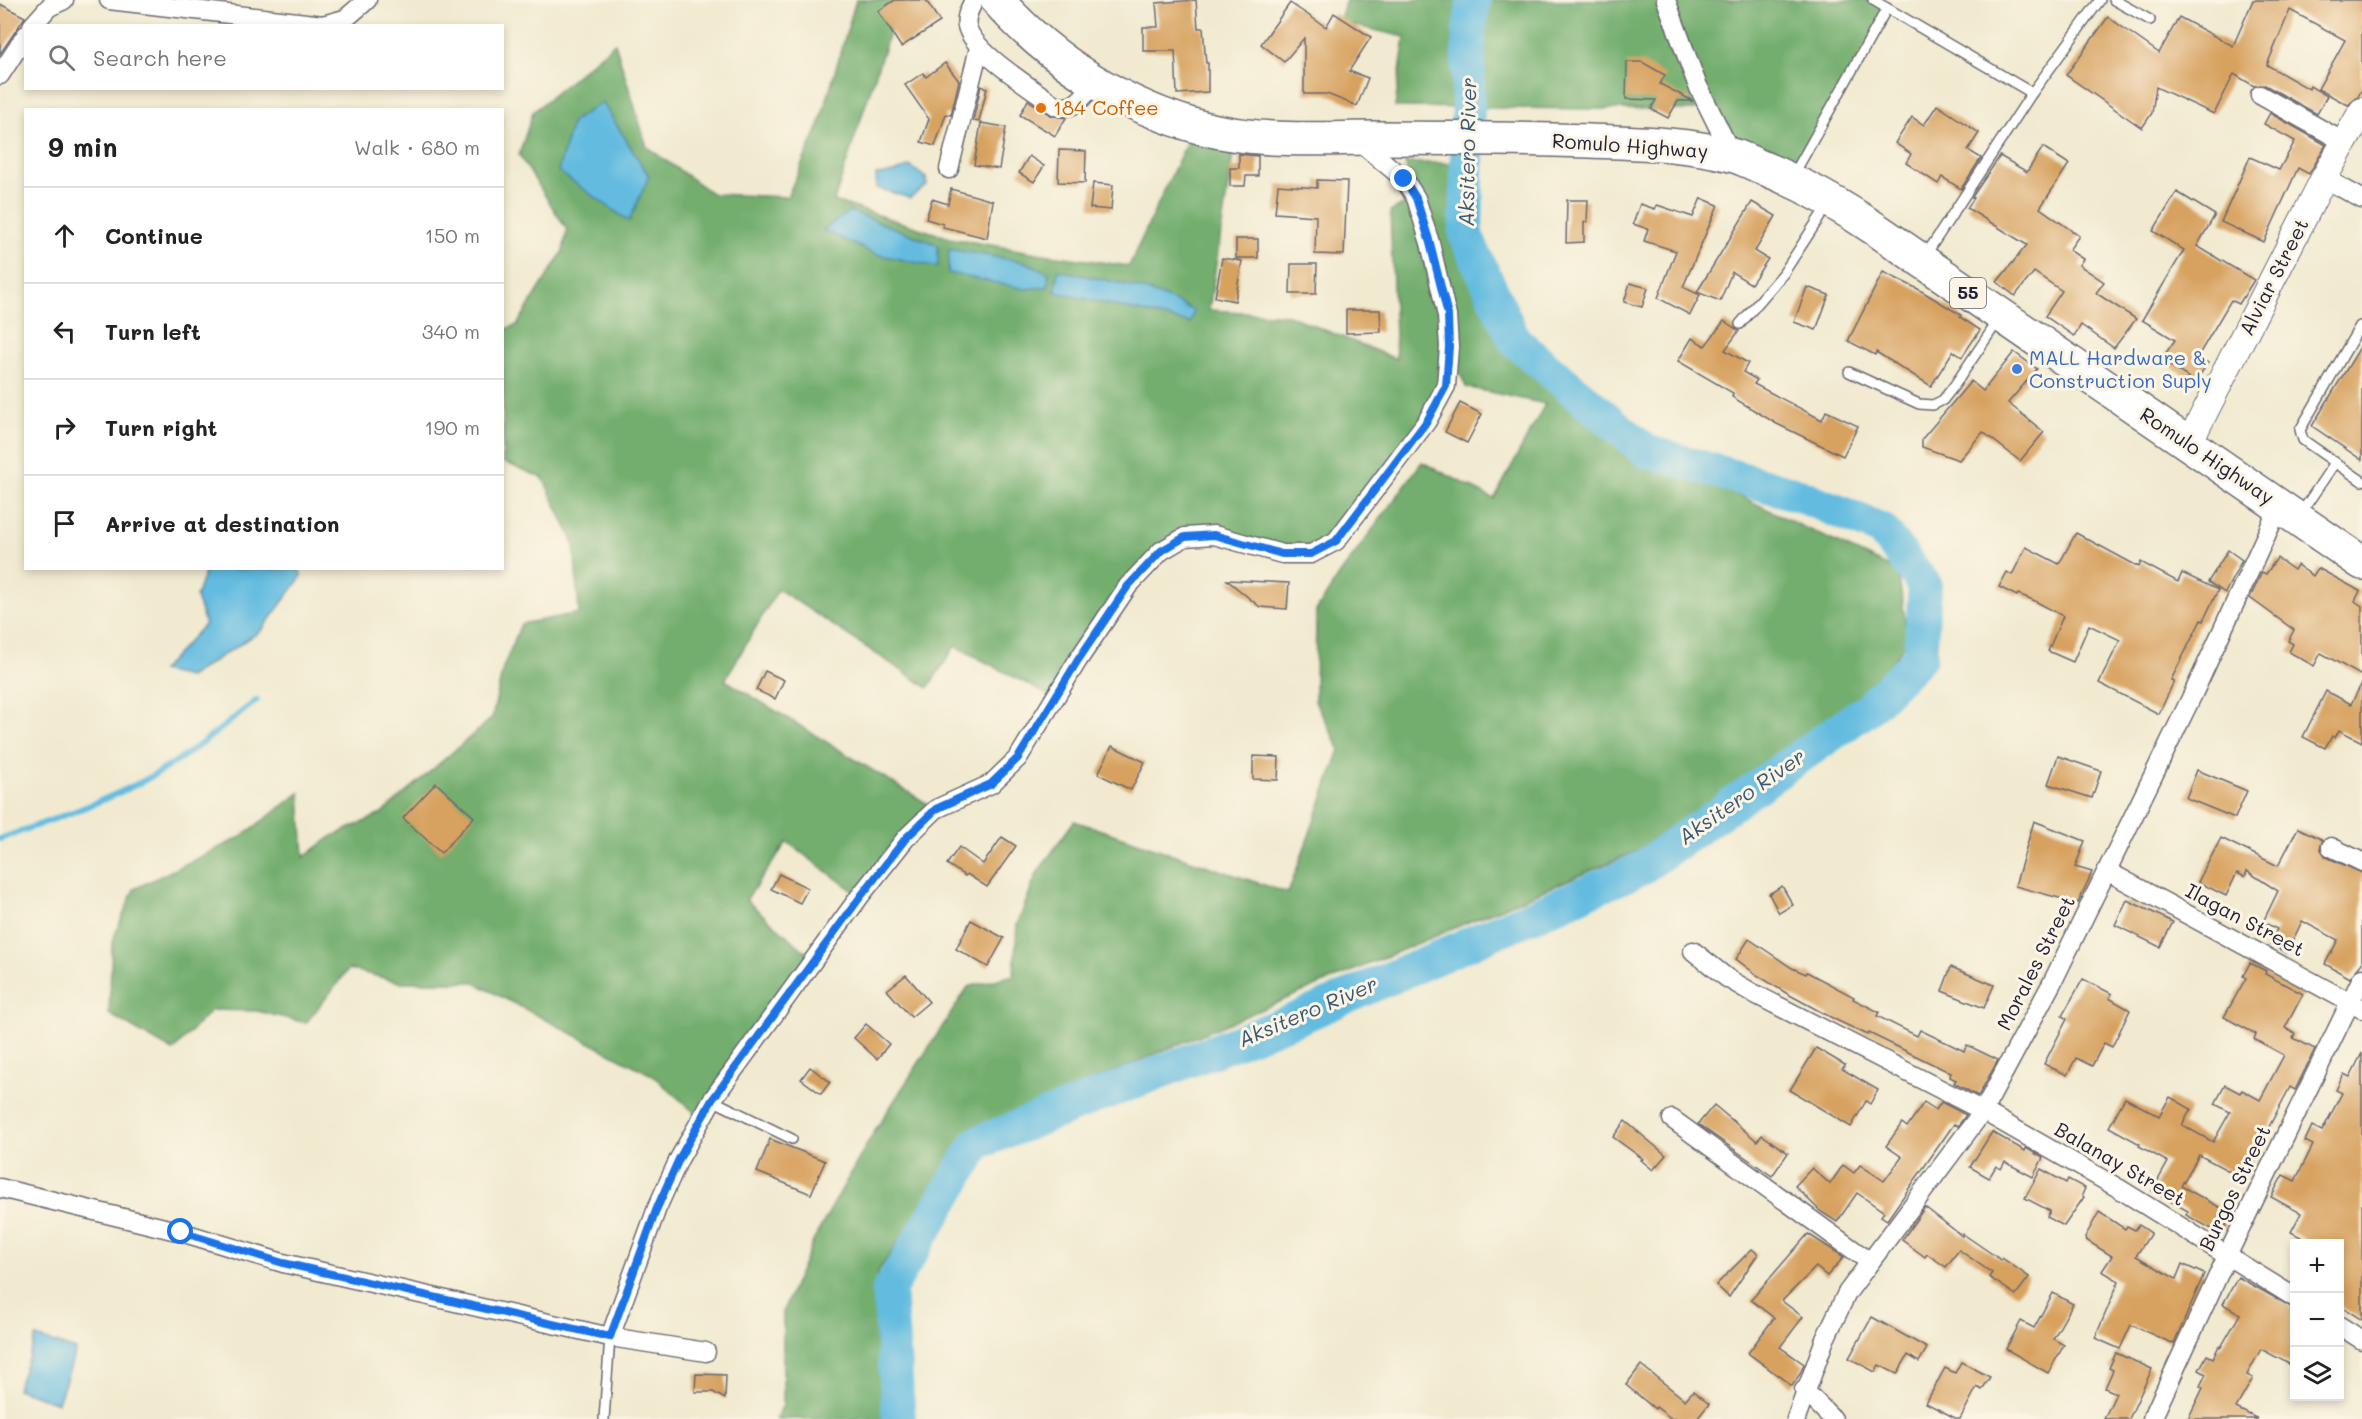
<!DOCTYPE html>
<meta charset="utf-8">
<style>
body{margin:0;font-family:Mali,sans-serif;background:#f2f2f2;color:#222}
.controls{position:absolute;right:18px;bottom:18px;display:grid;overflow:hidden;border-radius:0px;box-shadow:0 3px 9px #0003}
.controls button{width:54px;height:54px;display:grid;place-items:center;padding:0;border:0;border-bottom:2px solid #e0e0e0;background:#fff;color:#222;font:30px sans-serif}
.stop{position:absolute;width:18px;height:18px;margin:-14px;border:4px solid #1a73e8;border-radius:50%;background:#fff}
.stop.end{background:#1a73e8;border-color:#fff;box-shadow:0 2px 6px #0008}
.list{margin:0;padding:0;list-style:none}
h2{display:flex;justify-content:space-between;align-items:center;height:78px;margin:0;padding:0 24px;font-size:26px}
h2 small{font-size:20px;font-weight:400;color:#767676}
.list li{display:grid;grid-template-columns:39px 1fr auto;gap:18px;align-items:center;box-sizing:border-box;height:96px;padding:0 24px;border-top:2px solid #e0e0e0}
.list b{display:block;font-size:22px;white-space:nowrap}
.list em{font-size:20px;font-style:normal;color:#767676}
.icon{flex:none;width:33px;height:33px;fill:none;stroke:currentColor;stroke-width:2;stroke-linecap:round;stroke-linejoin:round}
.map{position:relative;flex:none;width:2362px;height:1419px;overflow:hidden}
.search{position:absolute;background:#fff;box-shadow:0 3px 9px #0003;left:24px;top:24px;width:480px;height:66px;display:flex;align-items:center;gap:15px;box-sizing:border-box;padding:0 21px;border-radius:0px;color:#767676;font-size:22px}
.panel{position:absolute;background:#fff;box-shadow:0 3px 9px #0003;left:24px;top:108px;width:480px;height:462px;border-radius:0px}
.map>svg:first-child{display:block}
</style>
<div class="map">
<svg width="2362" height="1419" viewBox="0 0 2362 1419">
<rect width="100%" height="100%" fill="#fcf5e5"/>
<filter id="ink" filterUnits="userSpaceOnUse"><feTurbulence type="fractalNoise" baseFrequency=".0167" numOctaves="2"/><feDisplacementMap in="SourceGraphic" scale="12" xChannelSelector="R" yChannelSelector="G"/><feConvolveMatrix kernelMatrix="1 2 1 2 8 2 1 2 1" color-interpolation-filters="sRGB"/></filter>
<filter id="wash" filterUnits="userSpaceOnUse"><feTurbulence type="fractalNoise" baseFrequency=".008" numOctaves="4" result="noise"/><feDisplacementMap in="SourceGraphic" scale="24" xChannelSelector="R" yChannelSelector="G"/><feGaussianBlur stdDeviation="1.35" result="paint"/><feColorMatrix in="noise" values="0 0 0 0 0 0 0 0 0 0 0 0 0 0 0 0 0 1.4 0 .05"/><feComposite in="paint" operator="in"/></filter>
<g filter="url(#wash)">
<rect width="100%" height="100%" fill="#f1ead0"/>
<g fill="#73ae6e" stroke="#4a6854" stroke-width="1.5">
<path d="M856,0H900L834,201L950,238L1043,254L1129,266L1191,133L1235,141L1209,310L1288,315L1396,359L1390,212L1416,198L1405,163H1460L1466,236L1515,341L1637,444L1797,524L1898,571L1908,641L1865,696L1637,851L973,1131L878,1272L888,1419H775L783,1406V1311L815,1237L874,1132L968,987L1014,975L1017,925L1037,873L1074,821L1288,893L1340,750L1315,701L1316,611L1340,574L1422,462L1494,499L1545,404L1466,387L1450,349L1427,421L1316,551L1214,535L1161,551L1054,698L955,646L928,688L778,589L725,680L936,809L860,896L787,842L746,900L814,959L695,1130L694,1112L652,1075L473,982H399L349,969L306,1023L257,1011L211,1010L173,1051L109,1014L112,942L134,889L239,838L300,793L304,857L331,837L381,814L492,718L503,668L521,624L579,613L574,543L543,478L503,462V330L517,325L563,251L567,230L519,155L533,112L615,43L647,147L713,194L787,197L819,126Z"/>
<path d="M1346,0H1871L1887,8L1799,164L1721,132L1689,65L1696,110L1395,107L1405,37L1339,22Z"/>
</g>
<g fill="#63bce0" stroke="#426f8e" stroke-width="1.5">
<path d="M602,102L649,176L629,221L558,171L572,122Z"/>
<path d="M910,166L926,178L927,185L910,198L876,188V175L893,173Z"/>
<path d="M850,211L938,245V267L875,254L823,230Z"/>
<path d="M949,249L1025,262L1049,273L1048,287L1025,289L948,273Z"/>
<path d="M1058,270C1103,280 1154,287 1194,311L1190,323L1055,292Z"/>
<path d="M206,569H299L302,576L261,631L189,677L161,671L205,624L196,597Z"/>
<path d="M36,1337L76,1350L58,1403L17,1389Z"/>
</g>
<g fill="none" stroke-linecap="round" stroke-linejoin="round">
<path stroke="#63bce0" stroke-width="6" d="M0,839C48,821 99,804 145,780C185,759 221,728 257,700"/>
<path stroke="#63bce0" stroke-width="34" d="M899,1419L889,1290L977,1143L1296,1019L1640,869L1868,709L1920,657L1925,585L1882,530L1799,495L1646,451L1515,341L1466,236L1469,30L1474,0"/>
</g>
<g id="blocks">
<g fill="#d7a15e">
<path d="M895,0H926L940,22L901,47L878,11Z"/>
<path d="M1196,0L1198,28H1203L1206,63H1208V92L1177,94L1175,51H1143V27H1158L1156,3Z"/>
<path d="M2253,0H2362V89L2358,97L2348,105L2318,89L2345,40L2290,10L2267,65L2309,89L2310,86L2327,96L2317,114L2265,85L2254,86L2234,74L2214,114L2156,87L2152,113L2142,128L2066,75L2108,17L2159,53L2179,17L2233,46Z"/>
<path d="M1290,3L1326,27L1334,13L1371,37L1349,71L1368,78L1357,106L1327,94H1304V38L1284,62L1261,44Z"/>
<path d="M0,4L25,17L0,54Z"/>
<path d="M1627,62H1642L1665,75L1660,84L1693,101H1678L1668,118L1651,109L1656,100L1626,99Z"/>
<path d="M945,63L959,81L951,115L946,114L935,146L921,142L929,119L905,85L923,73L926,77Z"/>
<path d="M981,86L987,88L979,122L973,121Z"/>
<path d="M1028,100L1050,115L1066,118L1055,136L1020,115Z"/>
<path d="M1937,105L1979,133L1968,150L1981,158L1961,189L1942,177L1938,184L1906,163L1911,154L1895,143L1912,117L1924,125Z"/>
<path d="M2270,113L2326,145L2309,174L2298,168L2264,242L2221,222L2250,157L2279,170L2295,141L2264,124Z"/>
<path d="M981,123L1006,127L999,169L974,165Z"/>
<path d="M2043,147L2069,164L2040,208L2079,236L2069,250L2083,259L2079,265L2104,282L2096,293L2136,319L2114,348L2081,325L2074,336L2045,316L2062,291L2034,272L2015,296L1997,282L2027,245L1967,208L1974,198L1972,197L2000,156L2027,172Z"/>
<path d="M1059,150L1086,151L1085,183L1058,182Z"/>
<path d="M1239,154L1258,156V176H1246L1245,186H1230V168H1239Z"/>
<path d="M1029,156L1044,166L1034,182L1019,173Z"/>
<path d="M1317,180L1347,181L1344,255L1315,254L1316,216L1275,213L1278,185L1317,188Z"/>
<path d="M1093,183L1113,185L1111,210L1090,208Z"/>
<path d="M951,189L993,201L987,238L943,227V224L926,219L932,199L948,204Z"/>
<path d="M2177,192L2215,215L2197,246L2254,280L2239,304L2231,300L2198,356L2208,363L2195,382L2161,360L2175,340L2142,320L2184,250L2153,231Z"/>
<path d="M1701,198L1718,205L1683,287L1700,295L1690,315L1658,298L1676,251L1644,241L1648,229L1633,224L1640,204L1655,209L1657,205L1693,217Z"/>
<path d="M1567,200H1588L1587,222H1584V242L1566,243Z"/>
<path d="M1752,202L1776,216L1755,251L1768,259L1751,284L1732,272L1720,301L1697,292Z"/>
<rect x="1236" y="239" width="22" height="19"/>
<path d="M1222,258L1242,261L1235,301L1215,297Z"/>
<path d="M1291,264H1317L1316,294H1290Z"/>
<path d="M1883,272L1918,289L1961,315L1960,317L1980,330L1962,357L1953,351L1931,386L1876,352L1875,355L1848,341Z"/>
<path d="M1630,283L1648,288L1642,307L1624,302Z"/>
<path d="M1807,287L1829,295L1816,330L1794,322Z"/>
<path d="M1346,310H1380L1381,332L1346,333Z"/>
<path d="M1724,321L1739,331L1725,350L1748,363L1743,372L1757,380L1754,384L1822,420L1826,411L1858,426L1843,456L1777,424L1732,397L1733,393L1678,361L1692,338L1705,346Z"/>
<path d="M2362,344V460L2312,426Z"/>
<path d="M2014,352L2037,369L2008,403L2044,432L2020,461L1983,432L1959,460L1922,447V439L1971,381L1983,391Z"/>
<path d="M1460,403L1482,414L1467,443L1445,432Z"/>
<path d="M2076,533L2139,567L2141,562L2178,582L2182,573L2218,590L2203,621L2201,620L2171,680L2174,681L2159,714L2099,683L2120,640L2089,625L2073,662L2048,651L2063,616L2033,600L2018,594L2017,596L1999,587L2007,572L2012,575L2026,547L2059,564Z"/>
<path d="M2228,550L2242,560L2225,593L2208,582Z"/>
<path d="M2277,558L2294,570L2297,565L2313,576L2318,568L2360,591L2355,601L2362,606V676L2321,653L2314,666L2289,652L2293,644L2288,641L2294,630L2250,598L2262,572L2266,574Z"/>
<path d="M1227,580L1289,583L1287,609L1260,607Z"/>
<path d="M765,671L784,680L775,699L756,690Z"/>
<path d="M2362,683V742L2339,730L2335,738L2332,736L2325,748L2303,737L2326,691L2351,704Z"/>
<path d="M1112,746L1145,762L1131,790L1098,774Z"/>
<path d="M1253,756L1279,757L1278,780L1253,779Z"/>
<path d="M2058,756L2101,771L2092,798L2048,784Z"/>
<path d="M2197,770L2247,791L2235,818L2186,798Z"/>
<path d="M436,783L474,817L441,853L403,818Z"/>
<path d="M2034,821L2085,841L2075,867L2092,872L2078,903L2015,886Z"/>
<path d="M2298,828L2323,840L2320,848L2326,857L2362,873V963L2350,978L2325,964L2338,940L2302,921L2287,953L2270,944L2277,929L2263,922L2278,891L2247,871L2245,877L2237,873L2226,896L2198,882L2221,838L2278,866Z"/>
<path d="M1002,837L1016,846L987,887L967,874L965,876L947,864L959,847L983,864Z"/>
<path d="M779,874L808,888L800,903L771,889Z"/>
<path d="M1782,886L1793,905L1779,913L1769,894Z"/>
<path d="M2127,900L2173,922L2160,947L2115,925Z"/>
<path d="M971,920L1004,938L988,967L956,949Z"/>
<path d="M1749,939L1792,968L1806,974L1807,972L1854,997L1853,999L1879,1012L1877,1016L1917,1036L1920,1030L1964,1051L1967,1045L1998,1060L1978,1096L1954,1083L1956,1080L1950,1077L1951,1073L1869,1033L1868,1035L1836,1020L1786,993L1757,975L1736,959Z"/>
<path d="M2250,963L2266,971L2265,974L2303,994L2285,1028L2295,1034L2293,1038L2315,1049L2295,1090L2290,1087L2242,1178L2199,1155L2181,1186L2232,1214L2221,1234L2186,1215L2188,1211L2152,1191L2168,1162L2139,1146L2140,1144L2109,1127L2125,1098L2159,1116L2170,1097L2191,1109L2182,1125L2213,1142L2230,1112L2215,1104L2225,1085L2240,1093L2242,1090L2260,1100L2284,1055L2254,1039L2256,1034L2224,1017L2246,978L2243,976Z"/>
<path d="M1951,967L1994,985L1984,1008L1942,991Z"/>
<path d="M906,975L929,1002L911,1017L887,990Z"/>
<path d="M2083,979L2112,994L2109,998L2130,1010L2112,1047L2104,1043L2092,1066L2076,1058L2067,1075L2044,1064L2067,1019L2062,1016Z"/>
<path d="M866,1024L889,1044L877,1059L854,1038Z"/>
<path d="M1816,1048L1845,1065L1842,1069L1878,1090L1870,1104L1866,1101L1851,1127L1790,1090Z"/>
<path d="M2362,1053V1320L2340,1306V1244H2314L2291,1232L2301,1213L2271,1197L2283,1175L2295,1181L2313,1145L2305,1141L2312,1126L2322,1131L2342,1093L2336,1090L2344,1074L2350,1077Z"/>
<path d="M810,1067L830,1082L821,1094L801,1079Z"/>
<path d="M1924,1102L1936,1110L1941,1102L1966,1115L1958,1126L1954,1124L1887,1220L1881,1216L1884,1212L1857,1193L1837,1222L1820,1211L1795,1186L1812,1168L1830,1184L1843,1165L1854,1173L1860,1165L1884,1181L1902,1157L1886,1146L1902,1123L1907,1127Z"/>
<path d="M1714,1105L1757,1141L1762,1135L1788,1153L1772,1176L1698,1124Z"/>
<path d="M1625,1121L1666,1155L1653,1170L1641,1160L1643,1159L1613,1137Z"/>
<path d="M1992,1132L2025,1151L2026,1148L2043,1158L2033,1177L2005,1162L2001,1169L1996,1166L1989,1178L1970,1167Z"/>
<path d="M770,1139L825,1161L811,1194L757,1172Z"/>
<path d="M2041,1169L2066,1183L2068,1179L2085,1188L2082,1195L2084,1197L2064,1226L2047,1217L2050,1211L2025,1198Z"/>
<path d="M1925,1207L1962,1236L1963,1234L2001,1260L2002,1258L2029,1277L2016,1295L1989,1277L1992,1273L1959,1250L1946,1267L1927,1254L1925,1257L1902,1240Z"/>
<path d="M2099,1212L2125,1229L2127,1226L2135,1230L2139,1225L2151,1233L2136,1256L2176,1279L2182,1264L2204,1274L2174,1344L2131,1325L2120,1349L2095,1338L2119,1281L2102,1271L2112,1256L2086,1240L2085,1237Z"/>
<path d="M1808,1234L1844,1257L1827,1276L1816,1267L1782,1301L1803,1317L1780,1347L1804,1364L1800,1374L1792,1386L1748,1353L1774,1318L1751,1300Z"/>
<path d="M1752,1249L1758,1254L1729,1297L1716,1285Z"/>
<path d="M2238,1277L2295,1309V1367L2261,1349L2247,1375L2253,1378L2236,1408L2258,1419H2188L2203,1388L2200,1386L2206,1374L2199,1370L2207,1355L2213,1358L2219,1346L2221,1347L2240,1314L2223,1304Z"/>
<path d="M2053,1293L2073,1304L2053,1339L2064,1345L2048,1373L2006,1349L2021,1321L2034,1328Z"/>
<path d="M1872,1317L1927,1348L1919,1362L1908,1355L1897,1374L1879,1365L1875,1372L1849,1358Z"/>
<path d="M2116,1353L2152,1369L2129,1419H2104L2116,1393L2105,1388L2113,1370L2109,1368Z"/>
<path d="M1961,1362L1990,1377L1982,1390L1977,1387L1960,1419H1957L1926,1403L1945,1368L1955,1373Z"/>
<path d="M1641,1365L1685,1400L1693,1391L1709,1404L1697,1419H1672L1656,1407L1655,1409L1626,1385Z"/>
<path d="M696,1374L726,1375L725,1399L713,1392H695Z"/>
</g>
</g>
</g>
<g filter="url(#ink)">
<use href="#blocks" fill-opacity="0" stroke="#6a686f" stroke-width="1.5"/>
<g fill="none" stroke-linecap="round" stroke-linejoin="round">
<defs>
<g id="lane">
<path d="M1873,0L2032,93"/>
<path d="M2114,0L2150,20"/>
<path d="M1794,174L1887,8"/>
<path d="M1925,256L2032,93L2100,0"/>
<path d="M1740,324L1783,274L1827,206"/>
<path d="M2360,326L2300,430L2303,440L2362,481"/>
<path d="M1849,372L1919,404L1933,405L1943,400L1954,386L1998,321"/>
<path d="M2301,513L2334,464"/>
<path d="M712,1100L792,1139"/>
<path d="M604,1419L610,1337"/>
</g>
<g id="street">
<path d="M109,0L323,25L345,19L367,0"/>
<path d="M974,0C970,9 965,16 967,26C973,53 1033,88 1056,106C1076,111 1083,96 1096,82"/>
<path d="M1666,0L1697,84L1732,155"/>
<path d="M32,26L49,7L64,0"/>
<path d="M0,75L26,35"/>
<path d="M2260,95L2344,142"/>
<path d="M949,169L979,48"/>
<path d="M2324,178L2362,199"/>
<path d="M2331,847L2362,862"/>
<path d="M2107,871L2362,1009"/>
<path d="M1693,951L1727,978L1751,992L1983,1111L2118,1188L2294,1297"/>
<path d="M1672,1119L1870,1262"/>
<path d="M0,1188L181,1232L283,1263L610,1337L657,1208L679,1159L712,1100L860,896L906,838L936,809L991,784L1018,758L1078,660L1128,586L1161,551L1185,537L1214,535L1282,554H1311L1336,541L1427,421L1446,386L1449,347L1447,316L1430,243L1416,198L1404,179L1356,139"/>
<path d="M2340,1326L2362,1340"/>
<path d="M610,1337L706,1352"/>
<path d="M1804,1390L1833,1419"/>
<path d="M1796,1419L1825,1339L1847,1293L1983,1111L2052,983L2193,694L2280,505"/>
<path d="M2152,1419L2228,1254L2362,978"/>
</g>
<path id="secondary" d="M2188,445L2324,178L2362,111"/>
<path id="highway" d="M997,0C1051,61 1124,107 1203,128C1259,143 1320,138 1377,138C1448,138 1519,139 1590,141C1637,143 1685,143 1731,155C1741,157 1751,163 1761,167C1803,184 1840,205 1877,230L2362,563"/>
</defs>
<use href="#lane" stroke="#6a686f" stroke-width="12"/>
<use href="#street" stroke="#6a686f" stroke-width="21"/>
<use href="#secondary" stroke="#6a686f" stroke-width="28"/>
<use href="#highway" stroke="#6a686f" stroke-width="36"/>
<use href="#lane" stroke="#fff" stroke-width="9"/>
<use href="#street" stroke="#fff" stroke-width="18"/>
<use href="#secondary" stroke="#fff" stroke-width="26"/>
<use href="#highway" stroke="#fff" stroke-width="33"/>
</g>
</g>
<g fill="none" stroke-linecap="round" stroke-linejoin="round" filter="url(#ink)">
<path stroke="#1a73e8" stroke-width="8" d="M181,1232L283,1263L610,1337L657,1208L679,1159L712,1100L861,896L906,838L936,809L991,784L1018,758L1078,660L1128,586L1161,551L1185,537L1214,535L1282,554H1311L1336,541L1427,421L1446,386L1449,347L1448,315L1430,243L1416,198L1404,179"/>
</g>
<circle fill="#e8710a" stroke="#fcf5e5" stroke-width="2" cx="1041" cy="108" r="6"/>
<circle fill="#3f7fe0" stroke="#fcf5e5" stroke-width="2" cx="2017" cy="369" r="6"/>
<g text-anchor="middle" stroke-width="6" stroke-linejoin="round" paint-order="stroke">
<rect fill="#fcf5e5" stroke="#63616e" stroke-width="1.5" x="1950" y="278" width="36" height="30" rx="4.5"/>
<g font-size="18" font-weight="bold" fill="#22223b">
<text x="1968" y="299">55</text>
</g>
<g font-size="20" fill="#c56008" stroke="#fcf5e5" text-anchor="start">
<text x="1053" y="115">184 Coffee</text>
</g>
<g font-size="20" fill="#22223b" stroke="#fcf5e5">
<text transform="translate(1630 146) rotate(4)" y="7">Romulo Highway</text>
<text transform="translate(2274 277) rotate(-63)" y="7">Alviar Street</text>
<text transform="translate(2207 456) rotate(34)" y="7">Romulo Highway</text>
<text transform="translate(2245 920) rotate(28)" y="7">Ilagan Street</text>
<text transform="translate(2036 963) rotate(-63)" y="7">Morales Street</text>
<text transform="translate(2120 1164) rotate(30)" y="7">Balanay Street</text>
<text transform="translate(2235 1188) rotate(-64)" y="7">Burgos Street</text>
</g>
<g font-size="20" fill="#366cbe" stroke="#fcf5e5" text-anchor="start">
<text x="2029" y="365">MALL Hardware &amp;<tspan x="2029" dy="23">Construction Suply</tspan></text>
</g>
<g font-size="21" font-style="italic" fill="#395875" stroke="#fcf5e5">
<text transform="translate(1468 152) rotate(-89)" y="7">Aksitero River</text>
<text transform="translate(1742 797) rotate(-35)" y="7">Aksitero River</text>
<text transform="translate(1308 1012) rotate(-23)" y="7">Aksitero River</text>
</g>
</g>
</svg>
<div class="controls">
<button>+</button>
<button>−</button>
<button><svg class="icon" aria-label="layers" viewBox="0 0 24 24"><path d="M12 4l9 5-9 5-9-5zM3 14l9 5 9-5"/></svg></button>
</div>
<div class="stop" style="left:181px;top:1232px"></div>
<div class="stop end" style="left:1404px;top:179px"></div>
<div class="search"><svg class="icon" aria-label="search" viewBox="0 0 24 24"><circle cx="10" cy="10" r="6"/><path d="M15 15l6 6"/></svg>Search here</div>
<section class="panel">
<h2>9 min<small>Walk · 680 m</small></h2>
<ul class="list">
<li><svg class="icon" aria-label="ahead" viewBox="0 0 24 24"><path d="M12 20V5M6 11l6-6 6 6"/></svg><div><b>Continue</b></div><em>150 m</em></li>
<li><svg class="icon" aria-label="left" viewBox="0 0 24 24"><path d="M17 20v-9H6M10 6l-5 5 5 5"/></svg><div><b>Turn left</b></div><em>340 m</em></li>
<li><svg class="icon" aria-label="right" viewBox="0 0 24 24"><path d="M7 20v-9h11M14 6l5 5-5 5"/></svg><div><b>Turn right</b></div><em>190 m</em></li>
<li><svg class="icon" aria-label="arrive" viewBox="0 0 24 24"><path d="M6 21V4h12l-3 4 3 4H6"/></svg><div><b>Arrive at destination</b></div></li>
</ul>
</section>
</div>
